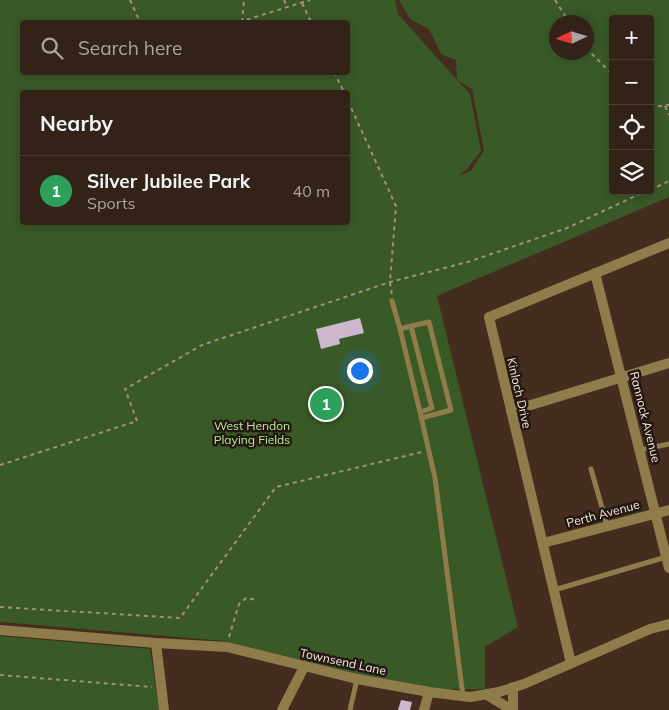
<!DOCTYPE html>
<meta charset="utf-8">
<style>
body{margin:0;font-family:Mulish,sans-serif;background:#3b2a20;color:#f1f3f6}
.controls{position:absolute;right:15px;top:15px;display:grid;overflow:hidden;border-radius:5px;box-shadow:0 2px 8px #0003}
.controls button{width:45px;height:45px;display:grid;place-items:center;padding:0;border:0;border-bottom:1px solid #4e3f36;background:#332217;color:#f1f3f6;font:25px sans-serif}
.compass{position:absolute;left:549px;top:15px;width:45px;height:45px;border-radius:50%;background:#332217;box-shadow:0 2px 8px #0003;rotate:266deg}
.you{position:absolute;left:359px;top:370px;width:18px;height:18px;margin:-12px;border:4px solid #fff;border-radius:50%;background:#1a73e8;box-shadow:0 0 0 8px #1a73e833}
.badge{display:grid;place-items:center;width:32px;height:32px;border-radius:50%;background:#f39aa7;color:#fff;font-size:16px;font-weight:700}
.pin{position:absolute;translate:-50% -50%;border:2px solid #fff;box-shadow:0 1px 5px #0006}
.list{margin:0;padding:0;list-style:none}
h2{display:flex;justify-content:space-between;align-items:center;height:65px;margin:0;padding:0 20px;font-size:21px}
h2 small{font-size:16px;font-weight:400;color:#a9a4a1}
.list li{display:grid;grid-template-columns:32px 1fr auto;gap:15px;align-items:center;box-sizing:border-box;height:70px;padding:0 20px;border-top:1px solid #4e3f36}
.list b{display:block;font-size:19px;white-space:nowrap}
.list p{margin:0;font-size:16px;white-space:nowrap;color:#a9a4a1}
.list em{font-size:16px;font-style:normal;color:#a9a4a1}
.icon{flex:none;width:28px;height:28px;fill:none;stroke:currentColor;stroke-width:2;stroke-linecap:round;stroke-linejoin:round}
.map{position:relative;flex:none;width:669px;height:710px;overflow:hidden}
.search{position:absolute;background:#332217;box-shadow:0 2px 8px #0003;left:20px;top:20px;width:330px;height:55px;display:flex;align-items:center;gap:12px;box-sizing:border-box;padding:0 18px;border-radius:5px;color:#a9a4a1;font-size:19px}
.panel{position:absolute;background:#332217;box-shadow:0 2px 8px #0003;left:20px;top:90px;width:330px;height:135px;border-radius:5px}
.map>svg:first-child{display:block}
</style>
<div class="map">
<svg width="669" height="710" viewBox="0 0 669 710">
<rect width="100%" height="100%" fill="#442d1f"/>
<g fill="#395927" fill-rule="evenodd">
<path d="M0,0H395L398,14L457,80L456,60L441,54L429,29L410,19L399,0H669V197L437,296L518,627L485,647V689H438L307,666L225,641L0,622ZM613,19H650V191H613ZM22,22H348V72H22ZM556,22H586V52H556ZM457,80L472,89L484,150L471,171L458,176L467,169L481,151L470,94ZM22,92H348V222H22Z"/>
<path d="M0,636L150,649L159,710H0Z"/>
</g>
<g fill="#cdb7ce">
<path d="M360,318L364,333L339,339L340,344L321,349L316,329Z"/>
<path d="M401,700L412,702L410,710H398Z"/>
</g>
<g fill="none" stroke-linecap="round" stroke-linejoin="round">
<g stroke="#a28f84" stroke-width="2" stroke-dasharray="4 4" stroke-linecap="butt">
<path d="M130,0L140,22"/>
<path d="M284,0L287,7"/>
<path d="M555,0L569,22"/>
<path d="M302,3L311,22"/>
<path d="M239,22L310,0"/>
<path d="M242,22L244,0"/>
<path d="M586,48L613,75"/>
<path d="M334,72L344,92"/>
<path d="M348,101L396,206L390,282L392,296"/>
<path d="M665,106L669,115"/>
<path d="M650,107L669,105"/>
<path d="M650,190L669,181"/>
<path d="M0,465L137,421L125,389L202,345L390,282L471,261L567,228L646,191"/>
<path d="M0,607L180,618L276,487L422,452"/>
<path d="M229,637L239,604L246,598L257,600"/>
<path d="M0,675L152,687"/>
</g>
<g stroke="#907c4a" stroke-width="5">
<path d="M392,301L400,329"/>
<path d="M411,326L400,329L420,412"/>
<path d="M421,418L451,410L429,322L411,326L432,408L420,412L435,478L463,696"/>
<path d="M640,450L669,444"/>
<path d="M591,469L607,525"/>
<path d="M554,590L666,557"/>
<path d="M350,710L357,679"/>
</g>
<g stroke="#907c4a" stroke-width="10">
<path d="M595,273L669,568"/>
<path d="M511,411L669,363"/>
<path d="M543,543L669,510"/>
<path d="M0,630L156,643L227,647L357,679L429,692L470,697L499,692L524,684L650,629L669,624"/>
<path d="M156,643L164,710"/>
<path d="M571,663L489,317L669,243"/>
<path d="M487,695L512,710"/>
<path d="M282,710L304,667"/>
<path d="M424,710L429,692"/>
<path d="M513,710V687"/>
</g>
</g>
<g text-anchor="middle" stroke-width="5" stroke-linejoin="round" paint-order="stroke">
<g font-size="12" fill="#f9eae1" stroke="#231812">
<text transform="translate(519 393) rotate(77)" y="4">Kinloch Drive</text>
<text transform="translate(645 417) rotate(76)" y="4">Rannock Avenue</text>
<text transform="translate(603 514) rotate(-15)" y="4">Perth Avenue</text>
<text transform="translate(343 662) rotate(12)" y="4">Townsend Lane</text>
</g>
<g font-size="12" fill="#b3ee95" stroke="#231812">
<text x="252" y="430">West Hendon<tspan x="252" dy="14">Playing Fields</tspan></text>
</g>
</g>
</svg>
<div class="controls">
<button>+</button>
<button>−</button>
<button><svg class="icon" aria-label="locate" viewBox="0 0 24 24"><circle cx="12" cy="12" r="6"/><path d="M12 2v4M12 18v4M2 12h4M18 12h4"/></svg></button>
<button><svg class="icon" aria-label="layers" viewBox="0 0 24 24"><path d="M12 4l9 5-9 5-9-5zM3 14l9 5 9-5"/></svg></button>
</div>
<svg class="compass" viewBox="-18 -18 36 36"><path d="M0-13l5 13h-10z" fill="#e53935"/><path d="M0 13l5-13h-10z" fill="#a9a4a1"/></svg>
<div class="you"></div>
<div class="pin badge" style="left:326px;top:404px;background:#2e9e5b">1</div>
<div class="search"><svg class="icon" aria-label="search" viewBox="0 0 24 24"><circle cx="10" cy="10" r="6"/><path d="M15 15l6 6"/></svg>Search here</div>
<section class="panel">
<h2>Nearby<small></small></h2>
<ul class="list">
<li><span class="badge" style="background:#2e9e5b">1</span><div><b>Silver Jubilee Park</b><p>Sports</p></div><em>40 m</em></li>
</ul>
</section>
</div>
